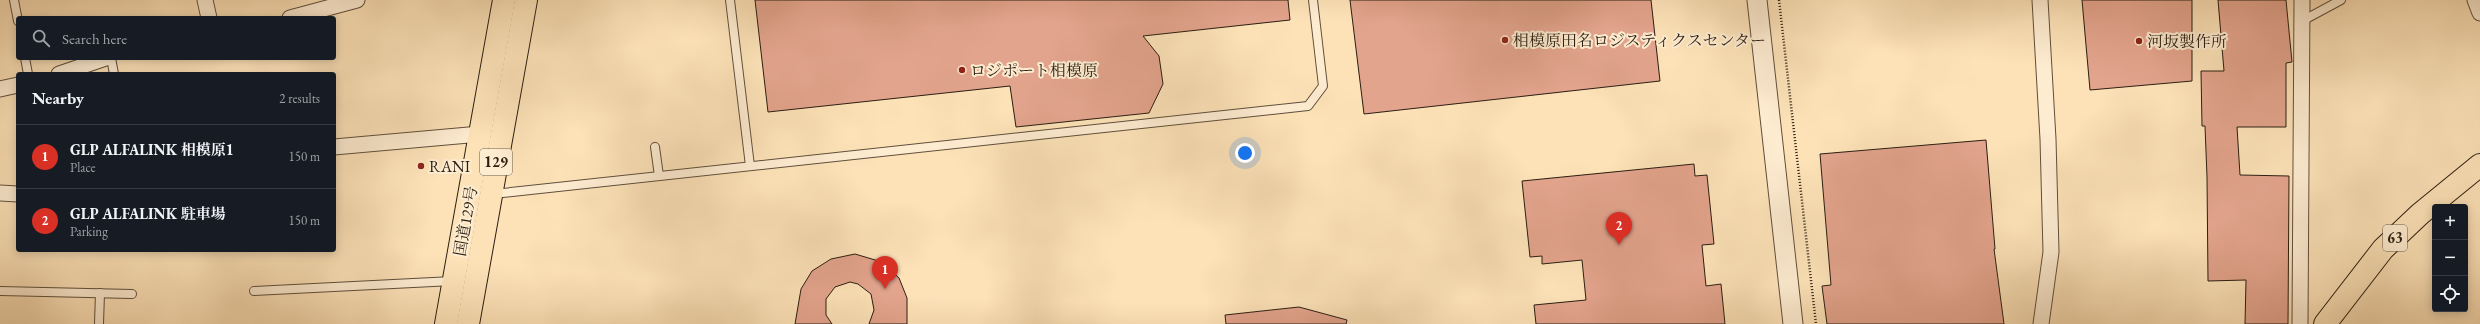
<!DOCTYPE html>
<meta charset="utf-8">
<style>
body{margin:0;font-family:"EB Garamond","Noto Serif JP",serif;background:#20242c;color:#f1f3f6}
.controls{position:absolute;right:12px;bottom:12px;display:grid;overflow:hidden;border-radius:4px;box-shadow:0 2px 10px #0003}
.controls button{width:36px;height:36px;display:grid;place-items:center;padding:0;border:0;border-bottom:1px solid #363941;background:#171b24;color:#f1f3f6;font:20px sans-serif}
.you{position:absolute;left:1245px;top:153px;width:14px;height:14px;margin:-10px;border:3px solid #fff;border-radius:50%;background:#1a73e8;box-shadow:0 0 0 6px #1a73e833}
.badge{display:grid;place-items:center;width:26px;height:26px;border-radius:50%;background:#d93025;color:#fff;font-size:13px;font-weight:700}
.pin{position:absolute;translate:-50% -33px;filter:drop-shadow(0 1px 2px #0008)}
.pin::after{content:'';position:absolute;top:21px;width:14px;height:12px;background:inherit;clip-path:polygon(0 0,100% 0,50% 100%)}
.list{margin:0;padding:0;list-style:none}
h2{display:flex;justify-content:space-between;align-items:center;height:52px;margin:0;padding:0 16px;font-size:17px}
h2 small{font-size:13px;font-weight:400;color:#9ea1a6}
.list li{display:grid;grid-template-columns:26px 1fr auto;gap:12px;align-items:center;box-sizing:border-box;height:64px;padding:0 16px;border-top:1px solid #363941}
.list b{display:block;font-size:15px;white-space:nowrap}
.list p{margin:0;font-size:13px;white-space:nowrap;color:#9ea1a6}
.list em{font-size:13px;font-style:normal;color:#9ea1a6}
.icon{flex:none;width:22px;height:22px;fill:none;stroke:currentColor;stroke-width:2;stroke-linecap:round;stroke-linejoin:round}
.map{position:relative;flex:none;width:2480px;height:324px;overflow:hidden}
.search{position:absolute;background:#171b24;box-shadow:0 2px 10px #0003;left:16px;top:16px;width:320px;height:44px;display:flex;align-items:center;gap:10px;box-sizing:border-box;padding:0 14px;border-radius:4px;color:#9ea1a6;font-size:15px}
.panel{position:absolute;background:#171b24;box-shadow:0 2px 10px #0003;left:16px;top:72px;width:320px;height:180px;border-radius:4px}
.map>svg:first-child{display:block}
</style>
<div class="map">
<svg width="2480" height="324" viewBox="0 0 2480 324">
<rect width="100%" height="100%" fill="#fde2b8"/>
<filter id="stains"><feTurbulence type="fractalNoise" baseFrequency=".005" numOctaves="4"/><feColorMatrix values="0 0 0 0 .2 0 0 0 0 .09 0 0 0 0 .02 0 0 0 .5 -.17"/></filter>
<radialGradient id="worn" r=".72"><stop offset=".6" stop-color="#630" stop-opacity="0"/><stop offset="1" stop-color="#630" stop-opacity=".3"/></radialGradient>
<g fill="#e3a48d" stroke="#2a1e11">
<path d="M755,0H1288L1290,20L1143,36L1159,56L1163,84L1149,113L1016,127L1010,86L768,112Z"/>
<path d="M1350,0H1651L1660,81L1364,114Z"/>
<path d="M2082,0H2192V81L2090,90Z"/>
<path d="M2218,0H2286L2292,62L2286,63V127H2237L2240,175L2289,176L2288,324H2245L2246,280L2208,281L2207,177L2205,126H2202L2201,71H2224Z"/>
<path d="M1986,140L1995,249H1994L2004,324H1827L1822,286L1831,285L1820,154Z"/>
<path d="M1694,164L1695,176L1707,175L1714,244L1702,245L1706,286L1721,284L1725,324H1536L1534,305L1586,300L1582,260L1542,264V256L1530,257L1522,181Z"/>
<path d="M855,254L882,262L899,278L907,298V324H869L874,310L871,294L858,284L850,282L835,287L826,299V315L832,324H795L801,289L812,271L831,259Z"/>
<path d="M1299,307L1347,320L1346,324H1226L1225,315Z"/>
</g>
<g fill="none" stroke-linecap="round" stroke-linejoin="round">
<defs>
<g id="service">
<path d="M14,0L18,21"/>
<path d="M730,0L750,166"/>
<path d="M2302,21L2341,0"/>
<path d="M25,58L28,74"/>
<path d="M111,58L114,74"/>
<path d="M655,147L659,176"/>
<path d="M493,194L1308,106L1323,86L1313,0"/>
<path d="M0,291L132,294"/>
<path d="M254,291L453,281"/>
<path d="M99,324L100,293"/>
</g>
<g id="minor">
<path d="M205,0L209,18"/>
<path d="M2040,0L2048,139L2051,252L2041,324"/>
<path d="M2475,0L2480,13"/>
<path d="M290,18L357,0"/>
<path d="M59,74L106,58"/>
<path d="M0,89L18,85"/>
<path d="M334,147L480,134"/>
<path d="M0,193L18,194"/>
<path d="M2300,324L2302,0"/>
</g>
<path id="tertiary" d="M1757,0L1793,324"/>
<path id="primary" d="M2325,324L2383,249L2420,214L2480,165"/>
<g id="trunk">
<path d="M446,324L504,0"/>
<path d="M468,324L526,0"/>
</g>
</defs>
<use href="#service" stroke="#5f4f3b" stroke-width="10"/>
<use href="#minor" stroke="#5f4f3b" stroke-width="17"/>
<use href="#tertiary" stroke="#5f4f3b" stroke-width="21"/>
<use href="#primary" stroke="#2a1e11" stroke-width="24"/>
<use href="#trunk" stroke="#2a1e11" stroke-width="24"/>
<path stroke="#2a1e11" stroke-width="2.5" stroke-dasharray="1 2" stroke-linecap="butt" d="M1779,0L1816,324"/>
<use href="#service" stroke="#feecd1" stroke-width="8"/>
<use href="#minor" stroke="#feecd1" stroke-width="15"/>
<use href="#tertiary" stroke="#feecd1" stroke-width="19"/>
<use href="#primary" stroke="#fde2b8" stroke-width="22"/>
<use href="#trunk" stroke="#fde2b8" stroke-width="22"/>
</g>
<g fill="#8f2418" stroke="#feecd1" stroke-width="1.5">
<circle cx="1505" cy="40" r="4"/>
<circle cx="2139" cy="41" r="4"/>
<circle cx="962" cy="70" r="4"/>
<circle cx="421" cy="166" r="4"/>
</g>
<g text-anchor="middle" stroke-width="4" stroke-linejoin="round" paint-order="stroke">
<g fill="#feecd1" stroke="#6a5c4b" stroke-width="1">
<rect x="480" y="149" width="32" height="26" rx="3"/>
<rect x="2383" y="225" width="24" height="26" rx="3"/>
</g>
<g font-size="15" font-weight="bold" fill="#2a1e11">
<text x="496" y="167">129</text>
<text x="2395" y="243">63</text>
</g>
<g font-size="16" fill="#2a1e11" stroke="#feecd1" text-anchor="start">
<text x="1513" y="46">相模原田名ロジスティクスセンター</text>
<text x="2147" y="47">河坂製作所</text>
<text x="970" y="76">ロジポート相模原</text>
<text x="429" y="172">RANI</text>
</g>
<g font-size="16" fill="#2a1e11" stroke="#feecd1">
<text transform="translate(465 221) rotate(-80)" y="6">国道129号</text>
</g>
</g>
<rect width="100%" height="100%" filter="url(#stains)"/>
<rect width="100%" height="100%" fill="url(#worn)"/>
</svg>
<div class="controls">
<button>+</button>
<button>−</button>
<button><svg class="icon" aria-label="locate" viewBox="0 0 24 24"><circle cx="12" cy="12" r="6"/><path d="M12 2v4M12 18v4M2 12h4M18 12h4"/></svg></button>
</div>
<div class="you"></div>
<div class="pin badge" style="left:885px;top:289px">1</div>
<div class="pin badge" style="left:1619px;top:245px">2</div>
<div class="search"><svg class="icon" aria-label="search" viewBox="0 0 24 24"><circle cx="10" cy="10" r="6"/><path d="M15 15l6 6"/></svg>Search here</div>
<section class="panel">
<h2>Nearby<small>2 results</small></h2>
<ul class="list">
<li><span class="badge">1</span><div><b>GLP ALFALINK 相模原1</b><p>Place</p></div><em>150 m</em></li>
<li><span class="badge">2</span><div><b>GLP ALFALINK 駐車場</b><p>Parking</p></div><em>150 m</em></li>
</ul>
</section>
</div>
